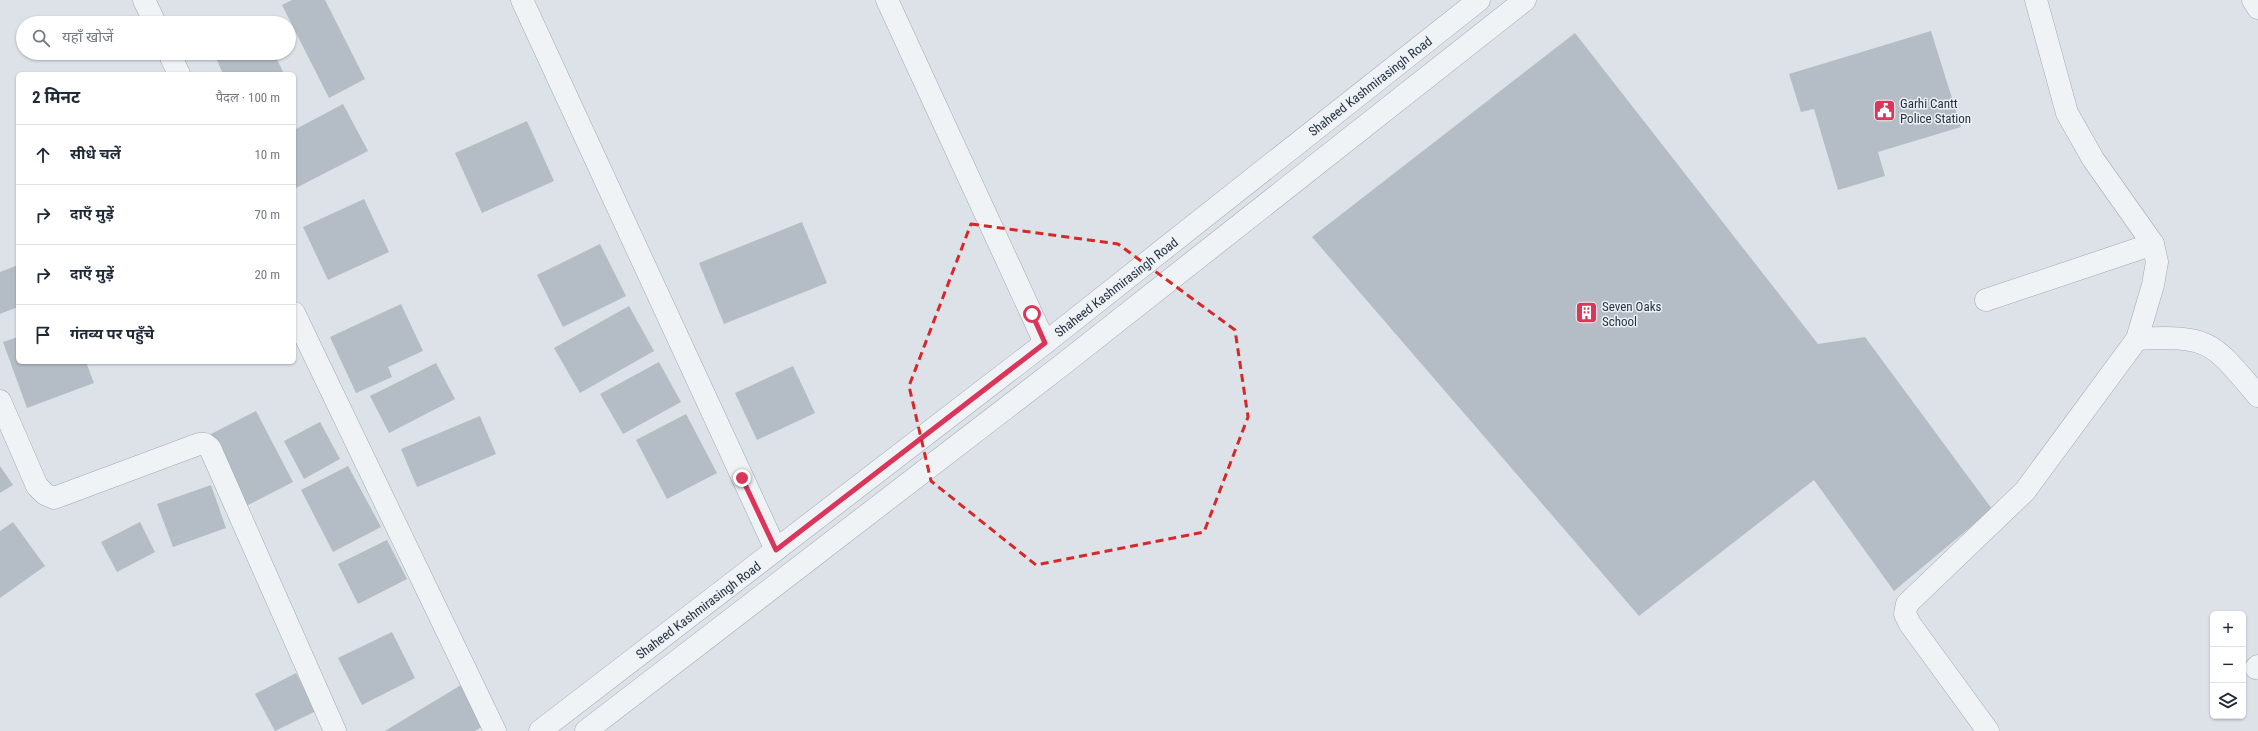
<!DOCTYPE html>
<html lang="hi">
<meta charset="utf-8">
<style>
body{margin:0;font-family:"Roboto Condensed","Noto Sans Devanagari",sans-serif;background:#f2f2f3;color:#1f2937}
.controls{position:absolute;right:12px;bottom:12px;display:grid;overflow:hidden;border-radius:6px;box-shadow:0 1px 3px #0004}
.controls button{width:36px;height:36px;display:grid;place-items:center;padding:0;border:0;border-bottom:1px solid #e0e1e3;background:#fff;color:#1f2937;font:20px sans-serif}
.stop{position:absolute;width:12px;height:12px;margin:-9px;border:3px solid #db355a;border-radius:50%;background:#fff}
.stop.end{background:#db355a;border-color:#fff;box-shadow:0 1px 4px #0008}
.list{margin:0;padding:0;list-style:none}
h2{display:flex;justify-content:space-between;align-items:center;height:52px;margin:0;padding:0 16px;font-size:17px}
h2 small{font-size:13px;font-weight:400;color:#747a83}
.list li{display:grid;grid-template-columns:26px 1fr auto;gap:12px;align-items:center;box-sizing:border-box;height:60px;padding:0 16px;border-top:1px solid #e0e1e3}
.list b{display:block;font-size:15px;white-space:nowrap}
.list em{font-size:13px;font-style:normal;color:#747a83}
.icon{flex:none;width:22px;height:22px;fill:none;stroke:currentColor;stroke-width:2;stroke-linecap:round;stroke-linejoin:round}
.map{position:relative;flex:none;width:2258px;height:731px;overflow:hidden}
.search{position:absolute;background:#fff;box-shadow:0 1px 3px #0004;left:16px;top:16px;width:280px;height:44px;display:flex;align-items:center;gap:10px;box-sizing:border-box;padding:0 14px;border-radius:22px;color:#747a83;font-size:15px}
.panel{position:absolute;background:#fff;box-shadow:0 1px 3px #0004;left:16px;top:72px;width:280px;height:292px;border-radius:6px}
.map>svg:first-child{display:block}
</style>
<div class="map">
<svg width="2258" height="731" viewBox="0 0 2258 731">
<rect width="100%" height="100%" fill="#dde2e9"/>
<g fill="#b4bcc6">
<path d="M292,0H325L365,79L329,98L282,5Z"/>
<path d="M1931,31L1961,127L1878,152L1885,176L1838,190L1814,109L1801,112L1789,74Z"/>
<path d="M1575,33L1818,344L1865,337L1992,509L1894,591L1814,480L1639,616L1312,237Z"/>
<path d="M214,53H274L284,74H223Z"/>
<path d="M343,104L368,151L294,189V130Z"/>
<path d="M527,121L554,181L482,213L455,153Z"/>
<path d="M364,199L389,252L328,280L303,227Z"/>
<path d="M802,222L827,283L724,324L699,263Z"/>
<path d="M600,244L626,296L563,327L537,275Z"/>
<path d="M18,265V307L0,314V272Z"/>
<path d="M401,304L423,351L388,367L392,377L356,393L330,337Z"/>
<path d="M629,306L654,351L580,393L554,348Z"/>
<path d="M18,337V362H86L94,383L27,408L3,342Z"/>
<path d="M659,362L681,402L623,434L600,394Z"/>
<path d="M436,363L455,399L389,433L370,396Z"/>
<path d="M793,366L815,413L757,440L735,393Z"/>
<path d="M256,411L293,482L244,507L207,436Z"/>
<path d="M686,414L717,473L667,499L636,440Z"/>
<path d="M480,416L496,454L417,487L401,449Z"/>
<path d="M320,422L340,459L304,479L284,441Z"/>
<path d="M0,466L13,485L0,493Z"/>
<path d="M348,466L381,527L333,552L301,490Z"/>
<path d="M211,485L226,528L173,547L157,504Z"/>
<path d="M13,522L45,566L0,598V531Z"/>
<path d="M140,522L155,552L117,572L101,542Z"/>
<path d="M387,540L407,579L358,604L338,564Z"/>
<path d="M392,632L415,678L362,705L338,658Z"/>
<path d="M296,673L316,711L275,731L255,694Z"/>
<path d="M461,685L485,725L475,731H385Z"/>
</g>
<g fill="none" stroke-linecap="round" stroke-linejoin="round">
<defs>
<g id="minor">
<path d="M144,0L155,23"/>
<path d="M522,0L776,550"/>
<path d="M887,0L1045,343"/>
<path d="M169,53L179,74"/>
<path d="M1986,300L2153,244"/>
<path d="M294,313L495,731"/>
<path d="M2137,339C2211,335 2212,342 2258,396"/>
<path d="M0,401L37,486L45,494L54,498L199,444H205L210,448L335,731"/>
<path d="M2256,668L2258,666"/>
<path d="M1988,731L1910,624L1905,614L1907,604L2025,491L2137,339L2153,285L2157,262L2153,244L2093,159L2067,113L2036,0"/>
</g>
<g id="tertiary">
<path d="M2253,0L2258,8"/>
<path d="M540,731L1045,343L1479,0"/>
<path d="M586,731L1062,365L1525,0"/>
</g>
</defs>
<use href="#minor" stroke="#a2a9b3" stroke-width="23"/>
<use href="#tertiary" stroke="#a2a9b3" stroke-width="23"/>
<use href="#minor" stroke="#f0f3f6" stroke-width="22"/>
<use href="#tertiary" stroke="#f0f3f6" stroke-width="22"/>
</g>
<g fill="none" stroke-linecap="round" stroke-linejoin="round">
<path stroke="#db355a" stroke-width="5" d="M742,478L776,550L1045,343L1032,314"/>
</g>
<path fill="none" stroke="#d62828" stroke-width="3" stroke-dasharray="8 5" stroke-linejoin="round" d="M971,224L1118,244L1235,330L1248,417L1204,532L1036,565L931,481L909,386Z"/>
<defs>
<symbol id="civic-square" viewBox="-11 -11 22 22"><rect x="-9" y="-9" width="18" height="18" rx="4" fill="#db355a" stroke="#edf1f6"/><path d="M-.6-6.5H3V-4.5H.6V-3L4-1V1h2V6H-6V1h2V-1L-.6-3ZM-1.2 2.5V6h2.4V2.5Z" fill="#fff"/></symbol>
<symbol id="building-square" viewBox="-11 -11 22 22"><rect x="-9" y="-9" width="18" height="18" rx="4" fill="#db355a" stroke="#edf1f6"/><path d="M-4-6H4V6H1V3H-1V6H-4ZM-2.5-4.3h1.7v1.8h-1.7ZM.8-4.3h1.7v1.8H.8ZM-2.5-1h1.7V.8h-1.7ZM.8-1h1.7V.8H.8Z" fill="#fff"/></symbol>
</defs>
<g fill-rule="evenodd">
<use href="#civic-square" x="1872" y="98" width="25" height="25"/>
<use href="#building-square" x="1574" y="300" width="25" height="25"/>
</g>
<g text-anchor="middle" stroke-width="3" stroke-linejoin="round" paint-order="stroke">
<g font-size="13" fill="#253141" stroke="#edf1f6">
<text transform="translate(1370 86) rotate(-38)" y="5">Shaheed Kashmirasingh Road</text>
<text transform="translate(1116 287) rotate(-38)" y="5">Shaheed Kashmirasingh Road</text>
<text transform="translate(698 610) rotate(-37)" y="5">Shaheed Kashmirasingh Road</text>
</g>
<g font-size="13" fill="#253141" stroke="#edf1f6" text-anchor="start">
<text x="1900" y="108">Garhi Cantt<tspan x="1900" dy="15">Police Station</tspan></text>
<text x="1602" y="311">Seven Oaks<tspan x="1602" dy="15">School</tspan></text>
</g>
</g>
</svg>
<div class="controls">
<button>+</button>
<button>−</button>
<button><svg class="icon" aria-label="layers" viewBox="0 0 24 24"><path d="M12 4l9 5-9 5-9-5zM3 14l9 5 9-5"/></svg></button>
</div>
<div class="stop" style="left:1032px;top:314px"></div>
<div class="stop end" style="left:742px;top:478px"></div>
<div class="search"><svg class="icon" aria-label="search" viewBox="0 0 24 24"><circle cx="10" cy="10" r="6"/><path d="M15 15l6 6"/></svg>यहाँ खोजें</div>
<section class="panel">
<h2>2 मिनट<small>पैदल · 100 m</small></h2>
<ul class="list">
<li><svg class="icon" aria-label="ahead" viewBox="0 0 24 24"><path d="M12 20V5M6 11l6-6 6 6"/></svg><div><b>सीधे चलें</b></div><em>10 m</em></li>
<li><svg class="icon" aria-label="right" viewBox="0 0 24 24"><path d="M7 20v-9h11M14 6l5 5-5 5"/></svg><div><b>दाएँ मुड़ें</b></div><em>70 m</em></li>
<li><svg class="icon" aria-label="right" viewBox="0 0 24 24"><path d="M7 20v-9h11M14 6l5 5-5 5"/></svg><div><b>दाएँ मुड़ें</b></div><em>20 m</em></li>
<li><svg class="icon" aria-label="arrive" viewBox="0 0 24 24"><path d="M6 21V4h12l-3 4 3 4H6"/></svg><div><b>गंतव्य पर पहुँचे</b></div></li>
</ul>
</section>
</div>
